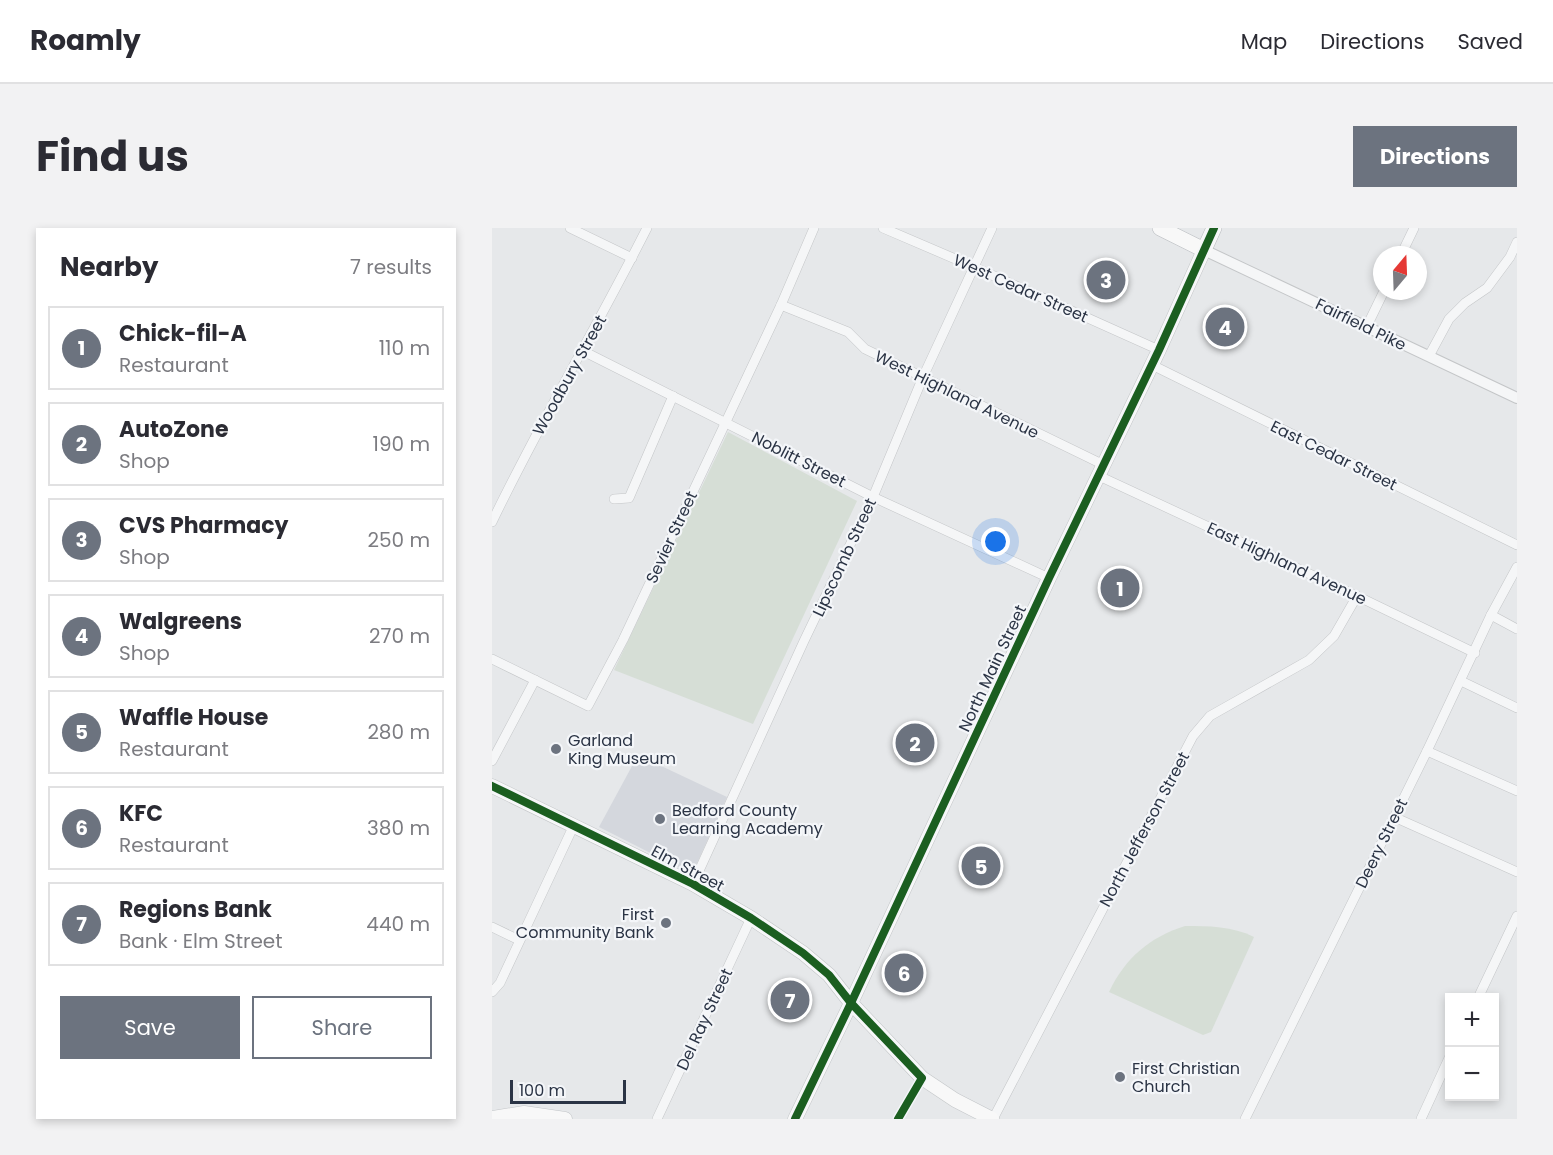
<!DOCTYPE html>
<meta charset="utf-8">
<style>
body{margin:0;font-family:Poppins,sans-serif;background:#f2f2f3;color:#2b2b33}
.controls{position:absolute;right:18px;bottom:18px;display:grid;overflow:hidden;border-radius:0px;box-shadow:0 3px 9px #0003}
.controls button{width:54px;height:54px;display:grid;place-items:center;padding:0;border:0;border-bottom:2px solid #e1e1e2;background:#fff;color:#2b2b33;font:30px sans-serif}
.compass{position:absolute;left:881px;top:18px;width:54px;height:54px;border-radius:50%;background:#fff;box-shadow:0 3px 9px #0003;rotate:19deg}
.scale{position:absolute;left:18px;bottom:15px;width:116px;box-sizing:border-box;padding-left:6px;border:3px solid #2b3445;border-top:0;font-size:16px;line-height:21px;white-space:nowrap;color:#2b3445;-webkit-text-stroke:4px #f4f6f9;paint-order:stroke}
.you{position:absolute;left:504px;top:314px;width:21px;height:21px;margin:-15px;border:4px solid #fff;border-radius:50%;background:#1a73e8;box-shadow:0 0 0 9px #1a73e833}
.badge{display:grid;place-items:center;width:39px;height:39px;border-radius:50%;background:#6c737f;color:#fff;font-size:20px;font-weight:700}
.pin{position:absolute;translate:-50% -50%;border:3px solid #fff;box-shadow:0 2px 6px #0006}
.list{margin:0;padding:0;list-style:none}
h2{display:flex;justify-content:space-between;align-items:center;height:78px;margin:0;padding:0 24px;font-size:26px}
h2 small{font-size:20px;font-weight:400;color:#7c7c81}
.list li{display:grid;grid-template-columns:39px 1fr auto;gap:18px;align-items:center;box-sizing:border-box;height:84px;margin:0 12px 12px;padding:0 12px;border:2px solid #e1e1e2;border-radius:0px}
.list b{display:block;font-size:22px;white-space:nowrap}
.list p{margin:0;font-size:20px;white-space:nowrap;color:#7c7c81}
.list em{font-size:20px;font-style:normal;color:#7c7c81}
.actions{display:flex;gap:12px;padding:18px 24px}
.actions a{flex:1;padding:14px 0;border:2px solid #6c737f;border-radius:0px;text-align:center;font-size:21px;color:#6c737f}
.actions .main{background:#6c737f;color:#fff}
.map{position:relative;flex:none;width:1025px;height:891px;overflow:hidden;border-radius:0px}
header{display:flex;align-items:center;gap:36px;box-sizing:border-box;height:84px;padding:0 30px;background:#fff;border-bottom:2px solid #e1e1e2}
header strong{font-size:28px}
nav{display:flex;gap:33px;margin-inline-start:auto;font-size:21px}
.intro{display:flex;align-items:center;justify-content:space-between;box-sizing:border-box;height:144px;padding:0 36px}
h1{margin:0;font-size:42px}
.button{padding:15px 27px;border-radius:0px;background:#6c737f;color:#fff;font-size:21px;font-weight:700}
main{display:flex;gap:36px;padding:0 36px}
aside{flex:1;background:#fff;border-radius:0px;box-shadow:0 3px 9px #0003}
.map>svg:first-child{display:block}
</style>
<header>
<strong>Roamly</strong>
<nav><a>Map</a><a>Directions</a><a>Saved</a></nav>
</header>
<div class="intro"><h1>Find us</h1><a class="button">Directions</a></div>
<main>
<aside>
<h2>Nearby<small>7 results</small></h2>
<ul class="list">
<li><span class="badge">1</span><div><b>Chick-fil-A</b><p>Restaurant</p></div><em>110 m</em></li>
<li><span class="badge">2</span><div><b>AutoZone</b><p>Shop</p></div><em>190 m</em></li>
<li><span class="badge">3</span><div><b>CVS Pharmacy</b><p>Shop</p></div><em>250 m</em></li>
<li><span class="badge">4</span><div><b>Walgreens</b><p>Shop</p></div><em>270 m</em></li>
<li><span class="badge">5</span><div><b>Waffle House</b><p>Restaurant</p></div><em>280 m</em></li>
<li><span class="badge">6</span><div><b>KFC</b><p>Restaurant</p></div><em>380 m</em></li>
<li><span class="badge">7</span><div><b>Regions Bank</b><p>Bank · Elm Street</p></div><em>440 m</em></li>
</ul>
<div class="actions"><a class="main">Save</a><a>Share</a></div>
</aside>
<div class="map">
<svg width="1025" height="891" viewBox="0 0 1025 891">
<rect width="100%" height="100%" fill="#e6e8ea"/>
<path fill="#d4d7dd" d="M146,527L235,569L200,646L107,599Z"/>
<g fill="#d6ded6">
<path d="M236,204L365,273L261,496L122,442Z"/>
<path d="M693,698C717,698 740,698 762,709L719,804L711,807L617,764C633,730 658,709 693,698Z"/>
</g>
<g fill="none" stroke-linecap="round" stroke-linejoin="round">
<defs>
<g id="minor">
<path d="M78,0L140,30"/>
<path d="M391,0L482,39L667,122"/>
<path d="M909,27L922,0"/>
<path d="M289,77L356,104L373,121L612,237"/>
<path d="M875,98L892,63"/>
<path d="M91,123L381,269L557,350"/>
<path d="M937,128L957,91L973,75L995,60L1018,29L1025,14"/>
<path d="M660,137L1025,317"/>
<path d="M607,248L865,368L983,425"/>
<path d="M122,271L137,270L181,168"/>
<path d="M0,294C48,194 105,99 155,0"/>
<path d="M999,387L1025,401"/>
<path d="M0,431L96,478L131,412L289,77L322,0"/>
<path d="M969,453L1025,480"/>
<path d="M935,523L1025,563"/>
<path d="M0,533L43,452"/>
<path d="M902,589L1025,644"/>
<path d="M201,656L312,413L381,269L431,149L500,0"/>
<path d="M0,699L27,712"/>
<path d="M0,764L8,755L82,597"/>
<path d="M986,770L1025,688"/>
<path d="M165,891L259,690"/>
<path d="M406,891L430,850"/>
<path d="M501,891L701,508L718,488L817,432L842,408L865,368"/>
<path d="M753,891L935,523L999,387L1025,339"/>
<path d="M929,891L957,830"/>
</g>
<path id="tertiary" d="M712,22L1025,170"/>
<g id="primary">
<path d="M0,558L201,656L259,690L311,725L337,747L359,775L430,850L463,872L500,891"/>
<path d="M0,890L32,885L73,891"/>
<path d="M303,891L359,775L557,350L667,122L712,22"/>
</g>
<path id="trunk" d="M668,0L712,22L722,0"/>
</defs>
<use href="#minor" stroke="#c4c6c8" stroke-width="10"/>
<use href="#tertiary" stroke="#c4c6c8" stroke-width="12"/>
<use href="#primary" stroke="#c2c5c8" stroke-width="15"/>
<use href="#trunk" stroke="#b8bbbf" stroke-width="16"/>
<use href="#minor" stroke="#f5f6f7" stroke-width="9"/>
<use href="#tertiary" stroke="#f5f6f7" stroke-width="10"/>
<use href="#primary" stroke="#f8f8f8" stroke-width="14"/>
<use href="#trunk" stroke="#f8f8f8" stroke-width="15"/>
<defs>
<g id="cycleway">
<path d="M0,558L201,656L259,690L311,725L337,747L359,775L430,850L406,891"/>
<path d="M303,891L359,775L557,350L667,122L722,0"/>
</g>
</defs>
<use href="#cycleway" stroke="#f4f6f9" stroke-width="11"/>
<use href="#cycleway" stroke="#1b5e20" stroke-width="8"/>
</g>
<g fill="#6c737f" stroke="#f4f6f9" stroke-width="2">
<circle cx="64" cy="521" r="6"/>
<circle cx="168" cy="591" r="6"/>
<circle cx="174" cy="695" r="6"/>
<circle cx="628" cy="849" r="6"/>
</g>
<g text-anchor="middle" stroke-width="4.5" stroke-linejoin="round" paint-order="stroke">
<g font-size="16" fill="#2b3445" stroke="#f4f6f9">
<text transform="translate(529 60) rotate(24)" y="6">West Cedar Street</text>
<text transform="translate(869 96) rotate(26)" y="6">Fairfield Pike</text>
<text transform="translate(77 147) rotate(-61)" y="6">Woodbury Street</text>
<text transform="translate(465 166) rotate(26)" y="6">West Highland Avenue</text>
<text transform="translate(842 227) rotate(26)" y="6">East Cedar Street</text>
<text transform="translate(307 231) rotate(27)" y="6">Noblitt Street</text>
<text transform="translate(179 309) rotate(-65)" y="6">Sevier Street</text>
<text transform="translate(352 329) rotate(-65)" y="6">Lipscomb Street</text>
<text transform="translate(795 335) rotate(25)" y="6">East Highland Avenue</text>
<text transform="translate(500 440) rotate(-65)" y="6">North Main Street</text>
<text transform="translate(652 601) rotate(-62)" y="6">North Jefferson Street</text>
<text transform="translate(889 615) rotate(-64)" y="6">Deery Street</text>
<text transform="translate(196 640) rotate(28)" y="6">Elm Street</text>
<text transform="translate(212 791) rotate(-65)" y="6">Del Ray Street</text>
</g>
<g font-size="16" fill="#2b3445" stroke="#f4f6f9" text-anchor="start">
<text x="76" y="518">Garland<tspan x="76" dy="18">King Museum</tspan></text>
<text x="180" y="588">Bedford County<tspan x="180" dy="18">Learning Academy</tspan></text>
<text x="162" y="692" text-anchor="end">First<tspan x="162" dy="18">Community Bank</tspan></text>
<text x="640" y="846">First Christian<tspan x="640" dy="18">Church</tspan></text>
</g>
</g>
</svg>
<div class="controls">
<button>+</button>
<button>−</button>
</div>
<svg class="compass" viewBox="-18 -18 36 36"><path d="M0-13l5 13h-10z" fill="#e53935"/><path d="M0 13l5-13h-10z" fill="#7c7c81"/></svg>
<div class="scale">100 m</div>
<div class="you"></div>
<div class="pin badge" style="left:628px;top:360px">1</div>
<div class="pin badge" style="left:423px;top:515px">2</div>
<div class="pin badge" style="left:614px;top:52px">3</div>
<div class="pin badge" style="left:733px;top:99px">4</div>
<div class="pin badge" style="left:489px;top:638px">5</div>
<div class="pin badge" style="left:412px;top:745px">6</div>
<div class="pin badge" style="left:298px;top:772px">7</div>
</div>
</main>
